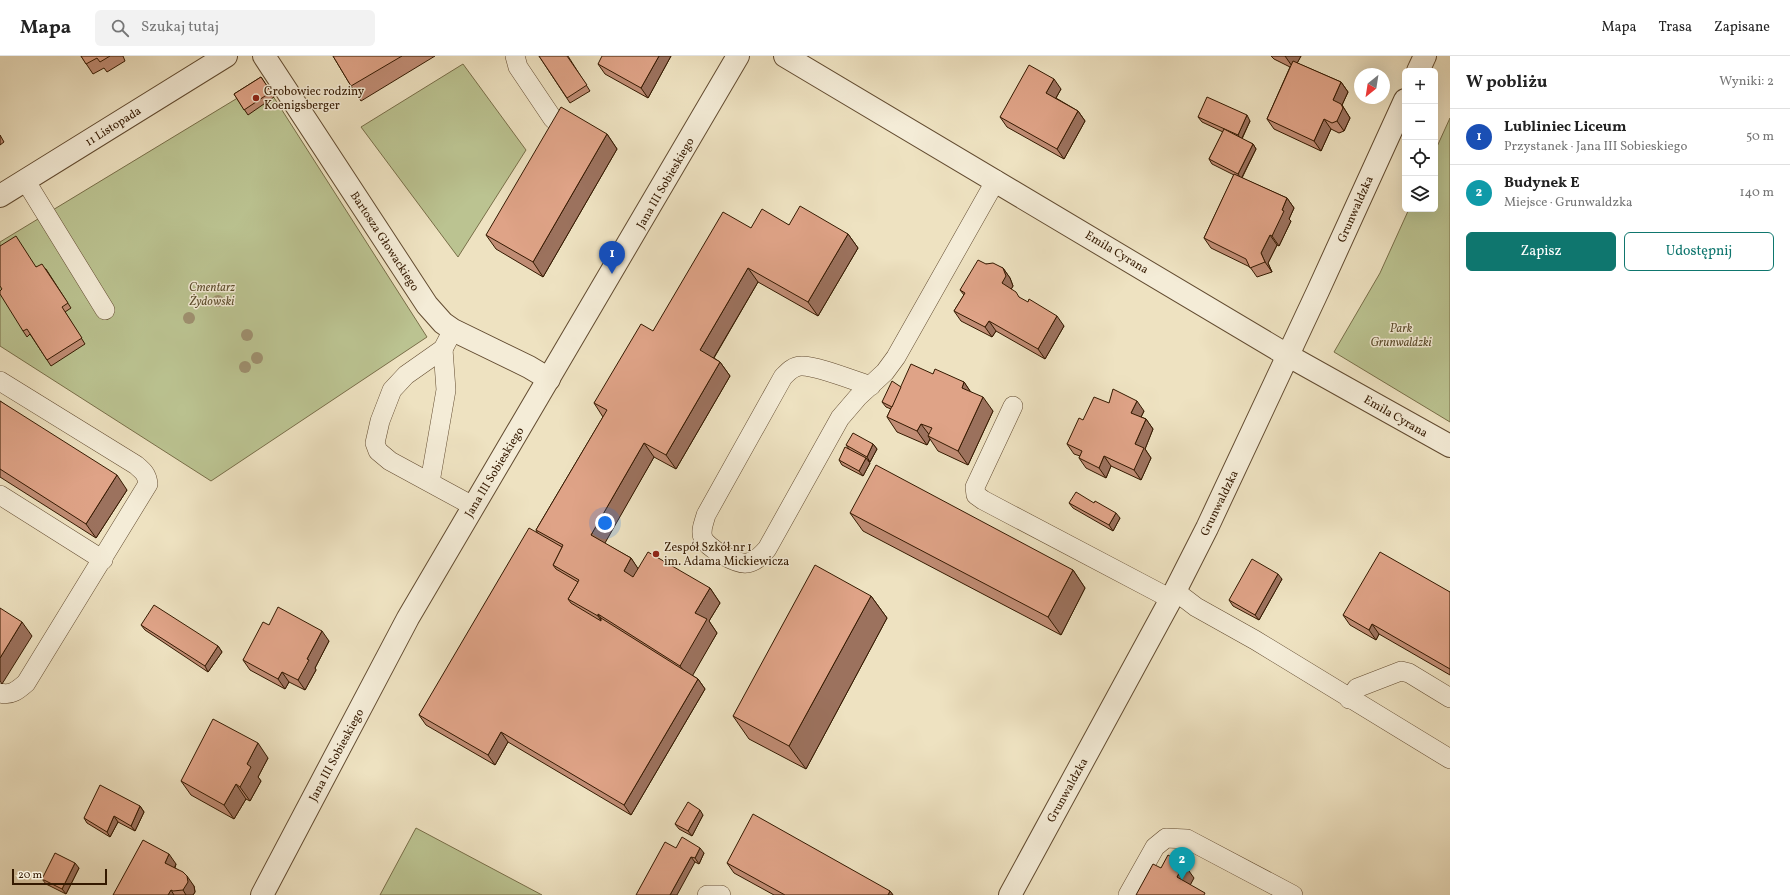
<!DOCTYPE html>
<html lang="pl">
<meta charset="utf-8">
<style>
body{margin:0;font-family:Vollkorn,serif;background:#f2f2f2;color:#222}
.controls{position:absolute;right:12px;top:12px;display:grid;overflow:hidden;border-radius:6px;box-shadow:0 4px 16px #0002}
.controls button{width:36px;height:36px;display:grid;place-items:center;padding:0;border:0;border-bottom:1px solid #e0e0e0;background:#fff;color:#222;font:20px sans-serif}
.compass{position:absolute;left:1354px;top:12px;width:36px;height:36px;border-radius:50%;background:#fff;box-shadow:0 4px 16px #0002;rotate:210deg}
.scale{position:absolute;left:12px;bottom:10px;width:95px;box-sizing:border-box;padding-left:4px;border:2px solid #341900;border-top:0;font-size:11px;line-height:14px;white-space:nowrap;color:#341900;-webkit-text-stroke:3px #f4ecd7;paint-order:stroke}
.you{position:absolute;left:605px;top:467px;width:14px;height:14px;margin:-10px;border:3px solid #fff;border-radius:50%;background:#1a73e8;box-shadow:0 0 0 6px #1a73e833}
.badge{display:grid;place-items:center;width:26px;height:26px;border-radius:50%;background:#0f766e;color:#fff;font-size:13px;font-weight:700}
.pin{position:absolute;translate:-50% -33px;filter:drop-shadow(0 1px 2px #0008)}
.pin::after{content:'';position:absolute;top:21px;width:14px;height:12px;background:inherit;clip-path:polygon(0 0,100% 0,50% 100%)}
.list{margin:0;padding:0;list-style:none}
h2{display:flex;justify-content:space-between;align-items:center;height:52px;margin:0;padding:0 16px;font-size:17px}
h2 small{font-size:13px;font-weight:400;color:#767676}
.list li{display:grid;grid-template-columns:26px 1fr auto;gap:12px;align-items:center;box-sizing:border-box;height:56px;padding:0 16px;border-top:1px solid #e0e0e0}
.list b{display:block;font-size:15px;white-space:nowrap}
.list p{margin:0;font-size:13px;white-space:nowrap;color:#767676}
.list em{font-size:13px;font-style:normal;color:#767676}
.actions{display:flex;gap:8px;padding:12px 16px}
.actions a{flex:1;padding:9px 0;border:1px solid #0f766e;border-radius:6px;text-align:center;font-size:14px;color:#0f766e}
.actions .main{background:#0f766e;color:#fff}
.icon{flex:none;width:22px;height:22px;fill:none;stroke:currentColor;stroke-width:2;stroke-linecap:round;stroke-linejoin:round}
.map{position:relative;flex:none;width:1450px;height:839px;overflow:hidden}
header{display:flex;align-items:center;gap:24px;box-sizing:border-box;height:56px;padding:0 20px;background:#fff;border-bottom:1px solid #e0e0e0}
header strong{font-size:19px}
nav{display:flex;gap:22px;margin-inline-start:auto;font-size:14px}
.search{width:280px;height:36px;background:#f2f2f2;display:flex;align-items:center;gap:10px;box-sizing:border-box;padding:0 14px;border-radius:6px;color:#767676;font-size:15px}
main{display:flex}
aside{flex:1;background:#fff}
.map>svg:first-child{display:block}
</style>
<header>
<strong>Mapa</strong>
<div class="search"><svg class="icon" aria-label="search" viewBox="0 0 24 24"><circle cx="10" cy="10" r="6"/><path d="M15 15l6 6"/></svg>Szukaj tutaj</div>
<nav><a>Mapa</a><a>Trasa</a><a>Zapisane</a></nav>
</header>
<main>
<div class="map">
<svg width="1450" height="839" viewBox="0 0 1450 839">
<rect width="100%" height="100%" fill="#eee2c1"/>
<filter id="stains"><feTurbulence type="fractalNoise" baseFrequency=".005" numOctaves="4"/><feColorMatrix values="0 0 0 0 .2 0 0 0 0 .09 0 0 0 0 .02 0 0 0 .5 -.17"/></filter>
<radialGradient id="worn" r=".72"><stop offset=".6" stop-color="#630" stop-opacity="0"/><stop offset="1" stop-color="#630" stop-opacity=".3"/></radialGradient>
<g fill="#bbc391" stroke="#786e48">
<path d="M463,8L526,94L458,201L361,71Z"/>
<path d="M264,26L427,281L211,425L0,290V186Z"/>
<path d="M1450,62V366L1334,296L1380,217L1409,153H1435V95Z"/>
<path d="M416,772L542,839H380Z"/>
</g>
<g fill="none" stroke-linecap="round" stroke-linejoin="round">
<defs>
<g id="lane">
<path d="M515,0L518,11L553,63"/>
<path d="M25,124L105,254"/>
<path d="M453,274L443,293L406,319L392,334L380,365L375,387L378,395L390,405L473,450"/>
<path d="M0,325L136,409C143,415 147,418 148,428L26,627C18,634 11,640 0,637"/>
<path d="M871,330C855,325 815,309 801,310C793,310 788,316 783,321L706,459C704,467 700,474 703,482C707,492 737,509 747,507C756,506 761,499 767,493L840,362L858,341L885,316L896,301L996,124"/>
<path d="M1013,350L975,431L976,439L983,444L1171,543"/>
<path d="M430,426L446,334L443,293"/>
<path d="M0,439L103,504"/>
<path d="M1175,535L1196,551L1255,584L1450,703"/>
<path d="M1349,643L1357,632L1401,615L1409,617L1450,642"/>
<path d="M707,839H721"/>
<path d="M1128,839L1155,791L1166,782L1187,783L1293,839"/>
</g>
<g id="street">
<path d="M264,0L427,249L443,267L453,274L529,311L549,323"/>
<path d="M785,0L1287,299L1450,390"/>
<path d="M1418,15L1425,0"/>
<path d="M0,140L226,0"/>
<path d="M262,839L408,562L738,0"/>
<path d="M1010,839L1171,543L1207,472L1318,235L1405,44"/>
</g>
</defs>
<use href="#lane" stroke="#624b30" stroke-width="20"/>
<use href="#street" stroke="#624b30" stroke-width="24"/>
<use href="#lane" stroke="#f4ecd7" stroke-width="19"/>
<use href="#street" stroke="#f4ecd7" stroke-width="22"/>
</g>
<g fill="#9e906f">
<circle cx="218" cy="245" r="6"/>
<circle cx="189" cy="262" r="6"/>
<circle cx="247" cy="279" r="6"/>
<circle cx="257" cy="302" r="6"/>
<circle cx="245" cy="311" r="6"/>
</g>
<g fill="#c08c74" stroke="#341900">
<path d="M81,0H123L125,5L107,16L104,12L93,18Z"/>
<path d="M333,0H435L361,45L351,30Z"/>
<path d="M539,0H568L590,35L570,47Z"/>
<path d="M671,0L648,42L605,18L598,8Z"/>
<path d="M1271,0H1301L1297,7L1341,26L1348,36L1342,49L1350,62L1344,75L1339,77L1331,73L1321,95L1274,73L1267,63L1290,11L1274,3Z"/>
<path d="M261,21L274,41L248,59L234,38Z"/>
<path d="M1061,33L1056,42L1078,55L1085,65L1064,103L1007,71L1000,61Z"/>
<path d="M1198,61L1250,65L1242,83L1253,88L1256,93L1242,122L1287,142L1294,152L1289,163L1291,165L1279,190L1277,189L1268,207L1272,216L1257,221L1250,211L1211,192L1204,182L1234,119L1212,108L1209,103L1223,76L1202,66Z"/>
<path d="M607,78L617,93L543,221L496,193L486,179Z"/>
<path d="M0,79L4,86L0,89Z"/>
<path d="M789,169L848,178L858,192L818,260L758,226L714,302L720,306L730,320L676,413L654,401L604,487L631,502L638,513L710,532L720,547L709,565L717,577L692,619L698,623L705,633L631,759L508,686L495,709L426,669L419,659L538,478L536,474L603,361L594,347L653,275L751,172Z"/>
<path d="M986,208L1003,212L1010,222L1013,230L1011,233L1021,243L1064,270L1045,303L996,275L992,281L961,265L954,255L964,239L960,234Z"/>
<path d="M36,211L46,213L71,252L65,256L85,288L51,310L30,278L27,281L23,275Z"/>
<path d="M933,318L964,326L970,335L993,355L968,409L938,395L930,383L927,389L897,376L887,361L891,353L886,351L882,346L901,331Z"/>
<path d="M0,345L127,434L96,482L0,421Z"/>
<path d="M1109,347L1144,355L1141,361L1146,363L1153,373L1145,393L1151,402L1141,424L1111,410L1106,422L1086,412L1079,402L1080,400L1074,398L1067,388L1083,364Z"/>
<path d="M873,388L877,393L870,406L868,404L870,407L863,420L842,409L839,404L849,393L846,389Z"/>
<path d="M1069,447L1120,462L1113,475L1073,452Z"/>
<path d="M850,457L1073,514L1085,532L1061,579L863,475Z"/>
<path d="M1282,523L1259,564L1233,550L1229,544Z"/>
<path d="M1450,536V619L1379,578L1376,584L1350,569L1343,559Z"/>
<path d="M871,540L887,562L806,713L749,683L733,660Z"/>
<path d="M141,569L218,590L222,596L208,616L145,574Z"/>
<path d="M269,569L329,585L315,612L316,614L305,634L289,626L285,633L250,614L243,604Z"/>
<path d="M268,702L258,721L261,725L250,745L246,743L234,763L191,739L181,725Z"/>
<path d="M140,750L144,756L135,775L118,766L110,781L87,767L84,762Z"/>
<path d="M703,759L692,780L679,773L675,768Z"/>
<path d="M676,792L704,797L699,808L695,806Z"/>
<path d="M727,807L890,835L893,839H774L734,817Z"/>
<path d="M176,808L175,812L194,830L195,836L193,839H113Z"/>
<path d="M79,812L66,838L46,828L42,823Z"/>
</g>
<g fill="#9c725e" stroke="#341900">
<path d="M659,0H671L648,42L641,32Z"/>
<path d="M1285,0H1301L1294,13Z"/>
<path d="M1054,23L1061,33L1053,47L1046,37Z"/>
<path d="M1341,26L1348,36L1342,49L1350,62L1344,75L1337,65L1333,44Z"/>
<path d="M1078,55L1085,65L1064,103L1057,93Z"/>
<path d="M1247,59L1250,65L1241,84L1238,79Z"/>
<path d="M1324,63L1331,73L1321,95L1314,85Z"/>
<path d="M607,78L617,93L543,221L533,206Z"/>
<path d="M1253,88L1256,93L1241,123L1238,118Z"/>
<path d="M1287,142L1294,152L1289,163L1291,165L1279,190L1272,180L1282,154Z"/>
<path d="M848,178L858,192L818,260L808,246Z"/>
<path d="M1270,179L1277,189L1268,207L1272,216L1265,206L1261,197Z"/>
<path d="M748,212L758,226L710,308L700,294Z"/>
<path d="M1003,212L1010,222L1013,230L1009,237L1002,227Z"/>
<path d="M1057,260L1064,270L1045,303L1038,293Z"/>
<path d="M989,265L996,275L992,281L985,271Z"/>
<path d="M720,306L730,320L676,413L666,399Z"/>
<path d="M964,326L974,341L962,332Z"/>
<path d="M983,341L993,355L968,409L958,395Z"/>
<path d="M1137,345L1144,355L1138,367L1131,357Z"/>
<path d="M1146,363L1153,373L1145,393L1151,402L1141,424L1134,414L1135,388Z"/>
<path d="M921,368L931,381L928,380L930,383L927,389L917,375Z"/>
<path d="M644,387L654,401L601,494L591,479Z"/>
<path d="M873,388L877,393L870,406L867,401Z"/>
<path d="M1104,400L1111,410L1106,422L1099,412Z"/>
<path d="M866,402L870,407L863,420L859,415Z"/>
<path d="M117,419L127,434L96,482L86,468Z"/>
<path d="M1116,457L1120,462L1113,475L1109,469Z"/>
<path d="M631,502L641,517L634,529L624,515Z"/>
<path d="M1073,514L1085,532L1061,579L1048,561Z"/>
<path d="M1278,518L1282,523L1259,564L1255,559Z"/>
<path d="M710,532L720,547L709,565L717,577L690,624L680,610L695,557Z"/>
<path d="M871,540L887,562L806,713L789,690Z"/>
<path d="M598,558L608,572V575L598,560Z"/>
<path d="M22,566L32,580L2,628L0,625V602Z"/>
<path d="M1372,568L1379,578L1376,584L1369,574Z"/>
<path d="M322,575L329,585L315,612L316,614L305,634L298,624L307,603Z"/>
<path d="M218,590L222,596L208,616L205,610Z"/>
<path d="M282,616L289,626L285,633L278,623Z"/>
<path d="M698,623L705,633L631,759L624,749Z"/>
<path d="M501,676L508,686L495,709L488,699Z"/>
<path d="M258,687L268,702L258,721L261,725L250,745L240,731L247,708Z"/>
<path d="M236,728L246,743L234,763L224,749Z"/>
<path d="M140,750L144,756L135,775L131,770Z"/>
<path d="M700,754L703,759L692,780L688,775Z"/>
<path d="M114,760L118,766L110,781L107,776Z"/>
<path d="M700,792L704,797L699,808L695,802Z"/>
<path d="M169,798L176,808L172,817L165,807Z"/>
<path d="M691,801L695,806L677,839H670Z"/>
<path d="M75,807L79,812L66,838L62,833Z"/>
<path d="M1184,808L1194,822L1187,835L1177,821Z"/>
<path d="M187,820L194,830L195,836L193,839H186L183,834Z"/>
<path d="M171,834L174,839H168Z"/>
<path d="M890,835L893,839H888Z"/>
</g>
<g fill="#dfa387" stroke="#341900">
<path d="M81,0H110L100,6L97,2L86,8Z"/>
<path d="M333,0H402L351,30Z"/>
<path d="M539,0H567L587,29L567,42Z"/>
<path d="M602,0H659L641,32L598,8Z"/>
<path d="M1293,5L1341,26L1333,44L1341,48L1343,52L1337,65L1332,67L1324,63L1314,85L1267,63Z"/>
<path d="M1029,9L1054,23L1046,37L1078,55L1057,93L1000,61Z"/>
<path d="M261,21L271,36L244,54L234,38Z"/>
<path d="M1207,41L1247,59L1238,79L1198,61Z"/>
<path d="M561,51L607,78L533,206L486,179Z"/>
<path d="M1224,73L1253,88L1238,118L1209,103Z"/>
<path d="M1234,118L1287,142L1282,154L1284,155L1272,180L1270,179L1261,197L1265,206L1250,212L1246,203L1204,182Z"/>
<path d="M800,150L848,178L808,246L748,212L700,294L720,306L666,399L644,387L591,479L631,502L624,515L633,521L648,496L710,532L695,557L707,563L680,610L598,558V560L568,543L579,524L553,509L563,489L536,474L607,354L594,347L641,268L653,275L723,156L751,172L762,153L789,169Z"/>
<path d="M16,180L36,211L42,208L68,247L62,251L82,282L47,304L27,273L23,275L0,238V235L2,233L0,230V190Z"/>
<path d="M978,204L986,208L993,207L1003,212L1006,220L1002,227L1016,236L1019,241L1028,246L1029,243L1057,260L1038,293L989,265L985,271L954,255L965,237L960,234Z"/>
<path d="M911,308L933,318L935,313L964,326L962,332L983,341L958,395L928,380L932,372L921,368L917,375L887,361Z"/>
<path d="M892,325L901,331L892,351L882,346Z"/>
<path d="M1113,333L1137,345L1131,357L1146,363L1135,388L1144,392L1134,414L1104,400L1099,412L1079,402L1082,395L1067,388L1079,362L1083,364L1094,341L1109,347Z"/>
<path d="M0,345L117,419L86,468L0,413Z"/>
<path d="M853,377L873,388L867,401L846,389Z"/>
<path d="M845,391L866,402L859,415L839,404Z"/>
<path d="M876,409L1073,514L1048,561L850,457Z"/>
<path d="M1076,436L1094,447L1095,445L1116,457L1109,469L1069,447Z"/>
<path d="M529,472L562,491L553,509L556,513L578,526L568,543L571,547L601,565V562L698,623L624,749L501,676L488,699L419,659Z"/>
<path d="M1380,496L1450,536V613L1372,568L1369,574L1343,559Z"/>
<path d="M1252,503L1278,518L1255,559L1229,544Z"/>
<path d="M815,509L871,540L789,690L733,660Z"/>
<path d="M154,549L218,590L205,610L141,569Z"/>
<path d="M278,551L322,575L307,603L309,604L298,624L282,616L278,623L243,604L263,566L269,569Z"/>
<path d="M0,552L22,566L0,602Z"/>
<path d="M213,663L258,687L247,708L251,711L240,731L236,728L224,749L181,725Z"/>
<path d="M100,729L140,750L131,770L114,760L107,776L84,762Z"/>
<path d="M688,746L700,754L688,775L675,768Z"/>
<path d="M753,758L890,835L888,839H785L727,807Z"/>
<path d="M682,781L700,792L695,802L691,801L670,839H636L665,786L676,792Z"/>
<path d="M143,784L169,798L165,807L183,816L187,820L188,826L183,834L173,835L171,834L168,839H113Z"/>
<path d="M55,797L75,807L62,833L42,823Z"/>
<path d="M1168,799L1184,808L1177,821L1205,837L1204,839H1136L1153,808L1161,812Z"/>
</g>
<g fill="#8f2418" stroke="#f4ecd7" stroke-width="1.5">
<circle cx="256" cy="42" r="4"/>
<circle cx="656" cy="498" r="4"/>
</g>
<g text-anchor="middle" stroke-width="3" stroke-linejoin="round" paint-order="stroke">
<g font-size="12" fill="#341900" stroke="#f4ecd7" text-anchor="start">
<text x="264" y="39">Grobowiec rodziny<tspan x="264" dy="14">Koenigsberger</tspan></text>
<text x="664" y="495">Zespół Szkół nr 1<tspan x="664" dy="14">im. Adama Mickiewicza</tspan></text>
</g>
<g font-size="12" fill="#341900" stroke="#f4ecd7">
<text transform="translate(113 70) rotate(-32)" y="4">11 Listopada</text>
<text transform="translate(665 127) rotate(-60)" y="4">Jana III Sobieskiego</text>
<text transform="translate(1355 153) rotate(-66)" y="4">Grunwaldzka</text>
<text transform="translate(385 185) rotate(57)" y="4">Bartosza Głowackiego</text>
<text transform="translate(1117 196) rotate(31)" y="4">Emila Cyrana</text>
<text transform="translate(1396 360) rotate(30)" y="4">Emila Cyrana</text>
<text transform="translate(494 416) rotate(-59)" y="4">Jana III Sobieskiego</text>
<text transform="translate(1219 447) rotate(-64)" y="4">Grunwaldzka</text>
<text transform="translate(336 699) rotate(-62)" y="4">Jana III Sobieskiego</text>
<text transform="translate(1067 734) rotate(-61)" y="4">Grunwaldzka</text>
</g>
<g font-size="12" font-style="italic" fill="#5c4c2c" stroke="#f4ecd7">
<text x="212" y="235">Cmentarz<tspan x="212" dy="14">Żydowski</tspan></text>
<text x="1401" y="276">Park<tspan x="1401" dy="14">Grunwaldzki</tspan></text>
</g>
</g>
<rect width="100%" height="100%" filter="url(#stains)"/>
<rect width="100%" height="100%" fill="url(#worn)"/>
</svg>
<div class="controls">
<button>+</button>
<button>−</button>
<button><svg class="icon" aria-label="locate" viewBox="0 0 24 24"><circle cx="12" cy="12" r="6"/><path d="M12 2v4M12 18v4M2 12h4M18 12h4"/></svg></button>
<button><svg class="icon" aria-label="layers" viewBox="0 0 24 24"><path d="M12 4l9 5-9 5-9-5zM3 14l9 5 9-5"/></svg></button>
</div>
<svg class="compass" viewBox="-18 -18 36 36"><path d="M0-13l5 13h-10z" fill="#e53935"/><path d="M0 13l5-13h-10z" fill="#767676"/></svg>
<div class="scale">20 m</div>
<div class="you"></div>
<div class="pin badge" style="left:612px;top:218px;background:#1a4fb4">1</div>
<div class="pin badge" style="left:1182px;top:824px;background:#0f9aa8">2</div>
</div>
<aside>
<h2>W pobliżu<small>Wyniki: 2</small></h2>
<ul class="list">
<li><span class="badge" style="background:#1a4fb4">1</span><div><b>Lubliniec Liceum</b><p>Przystanek · Jana III Sobieskiego</p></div><em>50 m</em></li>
<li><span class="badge" style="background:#0f9aa8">2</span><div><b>Budynek E</b><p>Miejsce · Grunwaldzka</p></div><em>140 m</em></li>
</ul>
<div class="actions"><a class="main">Zapisz</a><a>Udostępnij</a></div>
</aside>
</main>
